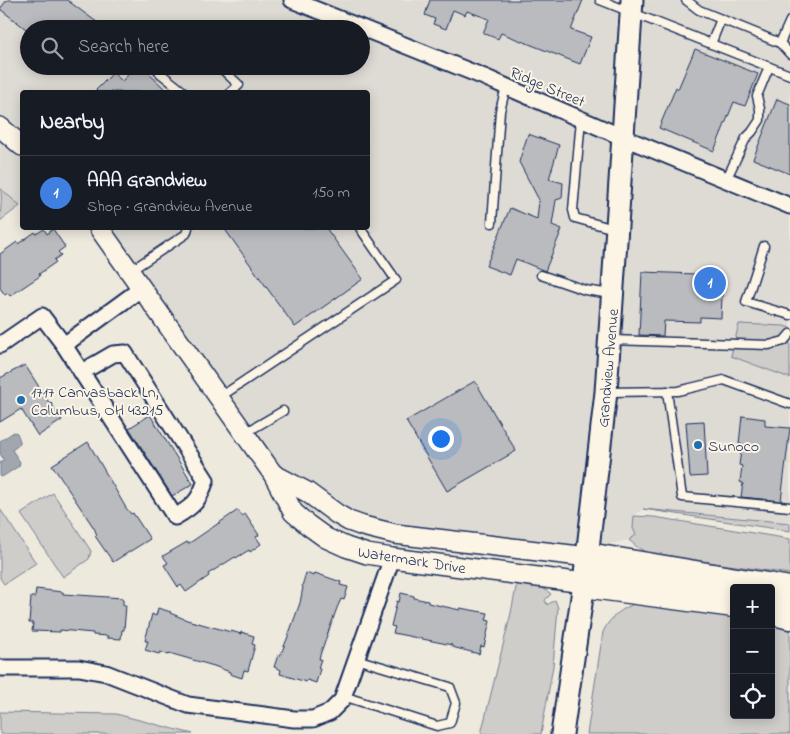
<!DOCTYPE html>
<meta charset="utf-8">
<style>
body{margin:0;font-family:"Indie Flower",sans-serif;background:#242831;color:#f1f3f6}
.controls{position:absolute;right:15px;bottom:15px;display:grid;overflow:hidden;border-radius:5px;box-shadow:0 2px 12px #0003}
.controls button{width:45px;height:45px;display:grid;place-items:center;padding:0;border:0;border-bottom:1px solid #363941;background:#171b24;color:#f1f3f6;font:25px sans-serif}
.you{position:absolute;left:440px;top:438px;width:18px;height:18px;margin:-12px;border:4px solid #fff;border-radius:50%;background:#1a73e8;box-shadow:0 0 0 8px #1a73e833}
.badge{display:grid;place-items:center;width:32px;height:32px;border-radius:50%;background:#1f6fb2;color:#fff;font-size:16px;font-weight:700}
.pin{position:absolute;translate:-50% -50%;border:2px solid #fff;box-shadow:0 1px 5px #0006}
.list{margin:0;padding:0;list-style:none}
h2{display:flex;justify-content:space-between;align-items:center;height:65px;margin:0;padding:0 20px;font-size:21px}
h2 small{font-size:16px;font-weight:400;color:#9ea1a6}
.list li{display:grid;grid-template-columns:32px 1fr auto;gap:15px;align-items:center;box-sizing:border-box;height:75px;padding:0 20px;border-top:1px solid #363941}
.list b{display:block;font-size:19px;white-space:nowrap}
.list p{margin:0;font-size:16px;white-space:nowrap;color:#9ea1a6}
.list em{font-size:16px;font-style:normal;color:#9ea1a6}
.icon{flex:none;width:28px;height:28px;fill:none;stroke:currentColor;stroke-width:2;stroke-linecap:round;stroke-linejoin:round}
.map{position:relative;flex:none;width:790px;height:734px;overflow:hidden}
.search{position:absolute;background:#171b24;box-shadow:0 2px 12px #0003;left:20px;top:20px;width:350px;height:55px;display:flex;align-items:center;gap:12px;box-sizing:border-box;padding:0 18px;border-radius:28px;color:#9ea1a6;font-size:19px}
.panel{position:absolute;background:#171b24;box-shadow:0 2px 12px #0003;left:20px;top:90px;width:350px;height:140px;border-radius:5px}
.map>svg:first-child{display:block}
</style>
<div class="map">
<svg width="790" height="734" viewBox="0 0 790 734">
<rect width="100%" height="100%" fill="#eee9dd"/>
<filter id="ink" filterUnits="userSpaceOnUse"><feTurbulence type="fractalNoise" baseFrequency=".02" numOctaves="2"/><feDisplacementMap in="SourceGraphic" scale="10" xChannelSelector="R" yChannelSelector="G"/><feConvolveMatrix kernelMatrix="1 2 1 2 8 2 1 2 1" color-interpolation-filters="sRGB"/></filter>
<g filter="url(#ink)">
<path fill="#dedbd4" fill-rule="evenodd" d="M0,0H790V328L784,326L731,356L790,378V523L643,509L634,516L636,535L629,540L520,562L364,539L339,530L296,502L97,228H368V92H22V204L20,206L0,188ZM29,29H361V66H29Z"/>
<g fill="#cfcdca" stroke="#757e94">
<path d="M0,188L20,206L0,221C0,210 3,196 0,188Z"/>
<path d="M739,324L784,326L790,328V378L731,356Z"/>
<path d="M53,493L91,551L89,559L63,577L21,514Z"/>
<path d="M0,509L36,563L4,584L0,578Z"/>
<path d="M643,509L790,523V531Z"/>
<path d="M634,516L654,517L790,539V574L647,553L637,547L629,540L636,535L633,528Z"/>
<path d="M517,582C530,584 541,585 551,594L545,600L547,605L555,600L558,608L553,666L541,734H481L511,613Z"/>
<path d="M637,603L734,614V715H771V621L790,625V734H587L603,632C610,617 622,608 637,603Z"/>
<path d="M0,712L116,714L193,734H0Z"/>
</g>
<path fill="#a2a7af" stroke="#6c778f" d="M14,432L17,433L20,441V444L12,450L20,462L19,466L2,477L0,476V463L3,461V458L0,454V441Z"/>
<g fill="#babbbe" stroke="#1b2f5e">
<path d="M7,0H67L106,29H26L0,9Z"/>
<path d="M430,0H583L571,30L591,37L580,64L501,33L498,39L483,33L489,19L467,11L465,15L453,10L446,29L433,24L435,19L425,15Z"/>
<path d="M695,49L758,74L745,106L734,102L714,151L659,128L676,87L678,89Z"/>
<path d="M137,66H141L168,92H94L113,73L122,81Z"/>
<path d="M777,99L790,104V174L753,159Z"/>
<path d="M528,134L559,145L549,179L563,183L562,198L556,200L552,225L562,229L545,271L516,259L510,275L486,266L510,208L537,219L539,200L519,162Z"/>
<path d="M224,228H326L363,279L295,327Z"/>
<path d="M44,229L47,234L53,229L65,247L58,252L61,255L54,260L56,262L39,274L40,276L10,296L8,293L5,295L0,288V254L17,242L18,244L35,232L36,234Z"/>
<path d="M642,272L723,275L721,318L700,317V322L664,321L663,336L639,335Z"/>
<path d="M25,365L50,404L51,403L62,420L38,436L21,409L0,422V378Z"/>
<path d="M475,381L516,451L447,491L406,421Z"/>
<path d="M150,415L193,484L172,496L129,428Z"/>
<path d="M742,416L765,419V426L790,428L781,501L741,497L743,483L740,482L742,466L739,465L742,444H739Z"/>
<path d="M704,421L707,476L690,477L686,422Z"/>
<path d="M88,442L126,508L131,514L133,513L150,539L113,562L95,536L97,535L94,528L52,465Z"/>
<path d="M238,510L242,516L245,514L259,535L256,537L261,544L250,552L249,550L236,558L235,557L208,574L209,576L186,592L181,585L178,587L164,565L168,563L163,556L187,542L188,544Z"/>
<path d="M306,573L314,576L315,573L341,582L340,585L348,587L344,600L341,599L337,608L321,652L319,659H321L318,668L320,669L316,683L307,680L306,682L280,674L281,670L274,667L278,655L280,656L287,639L300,603L303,587L302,586Z"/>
<path d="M36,589L63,592V594L123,598V605H126L124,630H122L121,639L107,638L108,636L93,635V633L60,630V632L32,631L33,623H29L31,597H35Z"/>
<path d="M401,593L414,596V598L428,601V603L460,610V608L488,613L486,620L490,621L484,647L481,646L479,654L452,647V645L393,633L395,627L391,626L397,601L399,602Z"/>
<path d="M158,608L171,612L170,613L187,620L231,632V631L241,634V632L254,636L252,644L255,645L248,671L244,670L242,678L230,674V672L214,666L169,653V655L160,652L159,654L145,650L148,641H145L152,614L156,616Z"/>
</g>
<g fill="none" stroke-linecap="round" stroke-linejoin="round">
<defs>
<g id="service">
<path d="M600,0L790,75"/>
<path d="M686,0L699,10L780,43L790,54"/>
<path d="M780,43L790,21"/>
<path d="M711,44L721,19"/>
<path d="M156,66L160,73L184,92"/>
<path d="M219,66L239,85L231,92"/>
<path d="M581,119L573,210L575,218L614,229"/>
<path d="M726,180L746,138L752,132L760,120V109L757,96L769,67"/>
<path d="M492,223L500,111L506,87"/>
<path d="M764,246L746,302L790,315"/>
<path d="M130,271L186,234L188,228"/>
<path d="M541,275L585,290L611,294"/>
<path d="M611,340L769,345L784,341L790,334"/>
<path d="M667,391L682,497L790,507"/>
<path d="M608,392L678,391L724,380L790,404"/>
<path d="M220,397L396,280L360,228"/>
<path d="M245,433L283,411"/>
<path d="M343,696L437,726L450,723L456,703L450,687L356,659"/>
</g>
<g id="minor">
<path d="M292,0L484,77L622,137L790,206"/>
<path d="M0,345L42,316L64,345L175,517C194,506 199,501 206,480L125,353L113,354L82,372"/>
<path d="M64,345L142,288"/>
<path d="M0,668H79L106,673L188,705L294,719H313L330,712L342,700L392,558"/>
</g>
<g id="tertiary">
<path d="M0,127L22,146"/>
<path d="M99,228L273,474L293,512L308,525L326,538L346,547L367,554L392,558L584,583"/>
<path d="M273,474L307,492L337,514L349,521L363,526L395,534L588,557"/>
</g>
<path id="secondary" d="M562,734L584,583L606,392L632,0"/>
<g id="motorway">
<path d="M588,557L790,591"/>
<path d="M584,583L734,603"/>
<path d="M771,610L790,615"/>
</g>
</defs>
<use href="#service" stroke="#1b2f5e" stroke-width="11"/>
<use href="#minor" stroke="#1b2f5e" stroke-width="19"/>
<use href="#tertiary" stroke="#1b2f5e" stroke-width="22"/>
<use href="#secondary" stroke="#1b2f5e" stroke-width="25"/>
<use href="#motorway" stroke="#1b2f5e" stroke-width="31"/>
<use href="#service" stroke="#fcf5e5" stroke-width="8"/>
<use href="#minor" stroke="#fcf5e5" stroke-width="15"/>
<use href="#tertiary" stroke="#fcf5e5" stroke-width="19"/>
<use href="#secondary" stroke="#fcf5e5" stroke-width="21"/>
<use href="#motorway" stroke="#fcf5e5" stroke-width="28"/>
</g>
</g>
<g fill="#1f6fb2" stroke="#fcf5e5" stroke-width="2">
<circle cx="21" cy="400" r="5"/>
<circle cx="698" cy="445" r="5"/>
</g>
<g text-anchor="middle" stroke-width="4" stroke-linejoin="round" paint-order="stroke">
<g font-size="16" fill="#1b2f5e" stroke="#fcf5e5">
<text transform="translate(548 86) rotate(23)" y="6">Ridge Street</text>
<text transform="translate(607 368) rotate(-85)" y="6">Grandview Avenue</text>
<text transform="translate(412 559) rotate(9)" y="6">Watermark Drive</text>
</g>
<g font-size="16" fill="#1b2f5e" stroke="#fcf5e5" text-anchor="start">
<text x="31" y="397">1717 Canvasback Ln,<tspan x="31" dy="18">Columbus, OH 43215</tspan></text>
<text x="708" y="451">Sunoco</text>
</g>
</g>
</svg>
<div class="controls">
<button>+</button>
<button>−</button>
<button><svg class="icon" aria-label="locate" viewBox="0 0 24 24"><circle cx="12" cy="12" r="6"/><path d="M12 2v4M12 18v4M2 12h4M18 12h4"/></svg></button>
</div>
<div class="you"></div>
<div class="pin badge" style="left:710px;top:283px;background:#3f7fe0">1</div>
<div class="search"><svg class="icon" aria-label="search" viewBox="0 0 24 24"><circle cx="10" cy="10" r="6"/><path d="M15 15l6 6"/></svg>Search here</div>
<section class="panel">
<h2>Nearby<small></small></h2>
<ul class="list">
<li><span class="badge" style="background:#3f7fe0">1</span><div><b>AAA Grandview</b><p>Shop · Grandview Avenue</p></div><em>150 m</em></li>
</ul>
</section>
</div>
